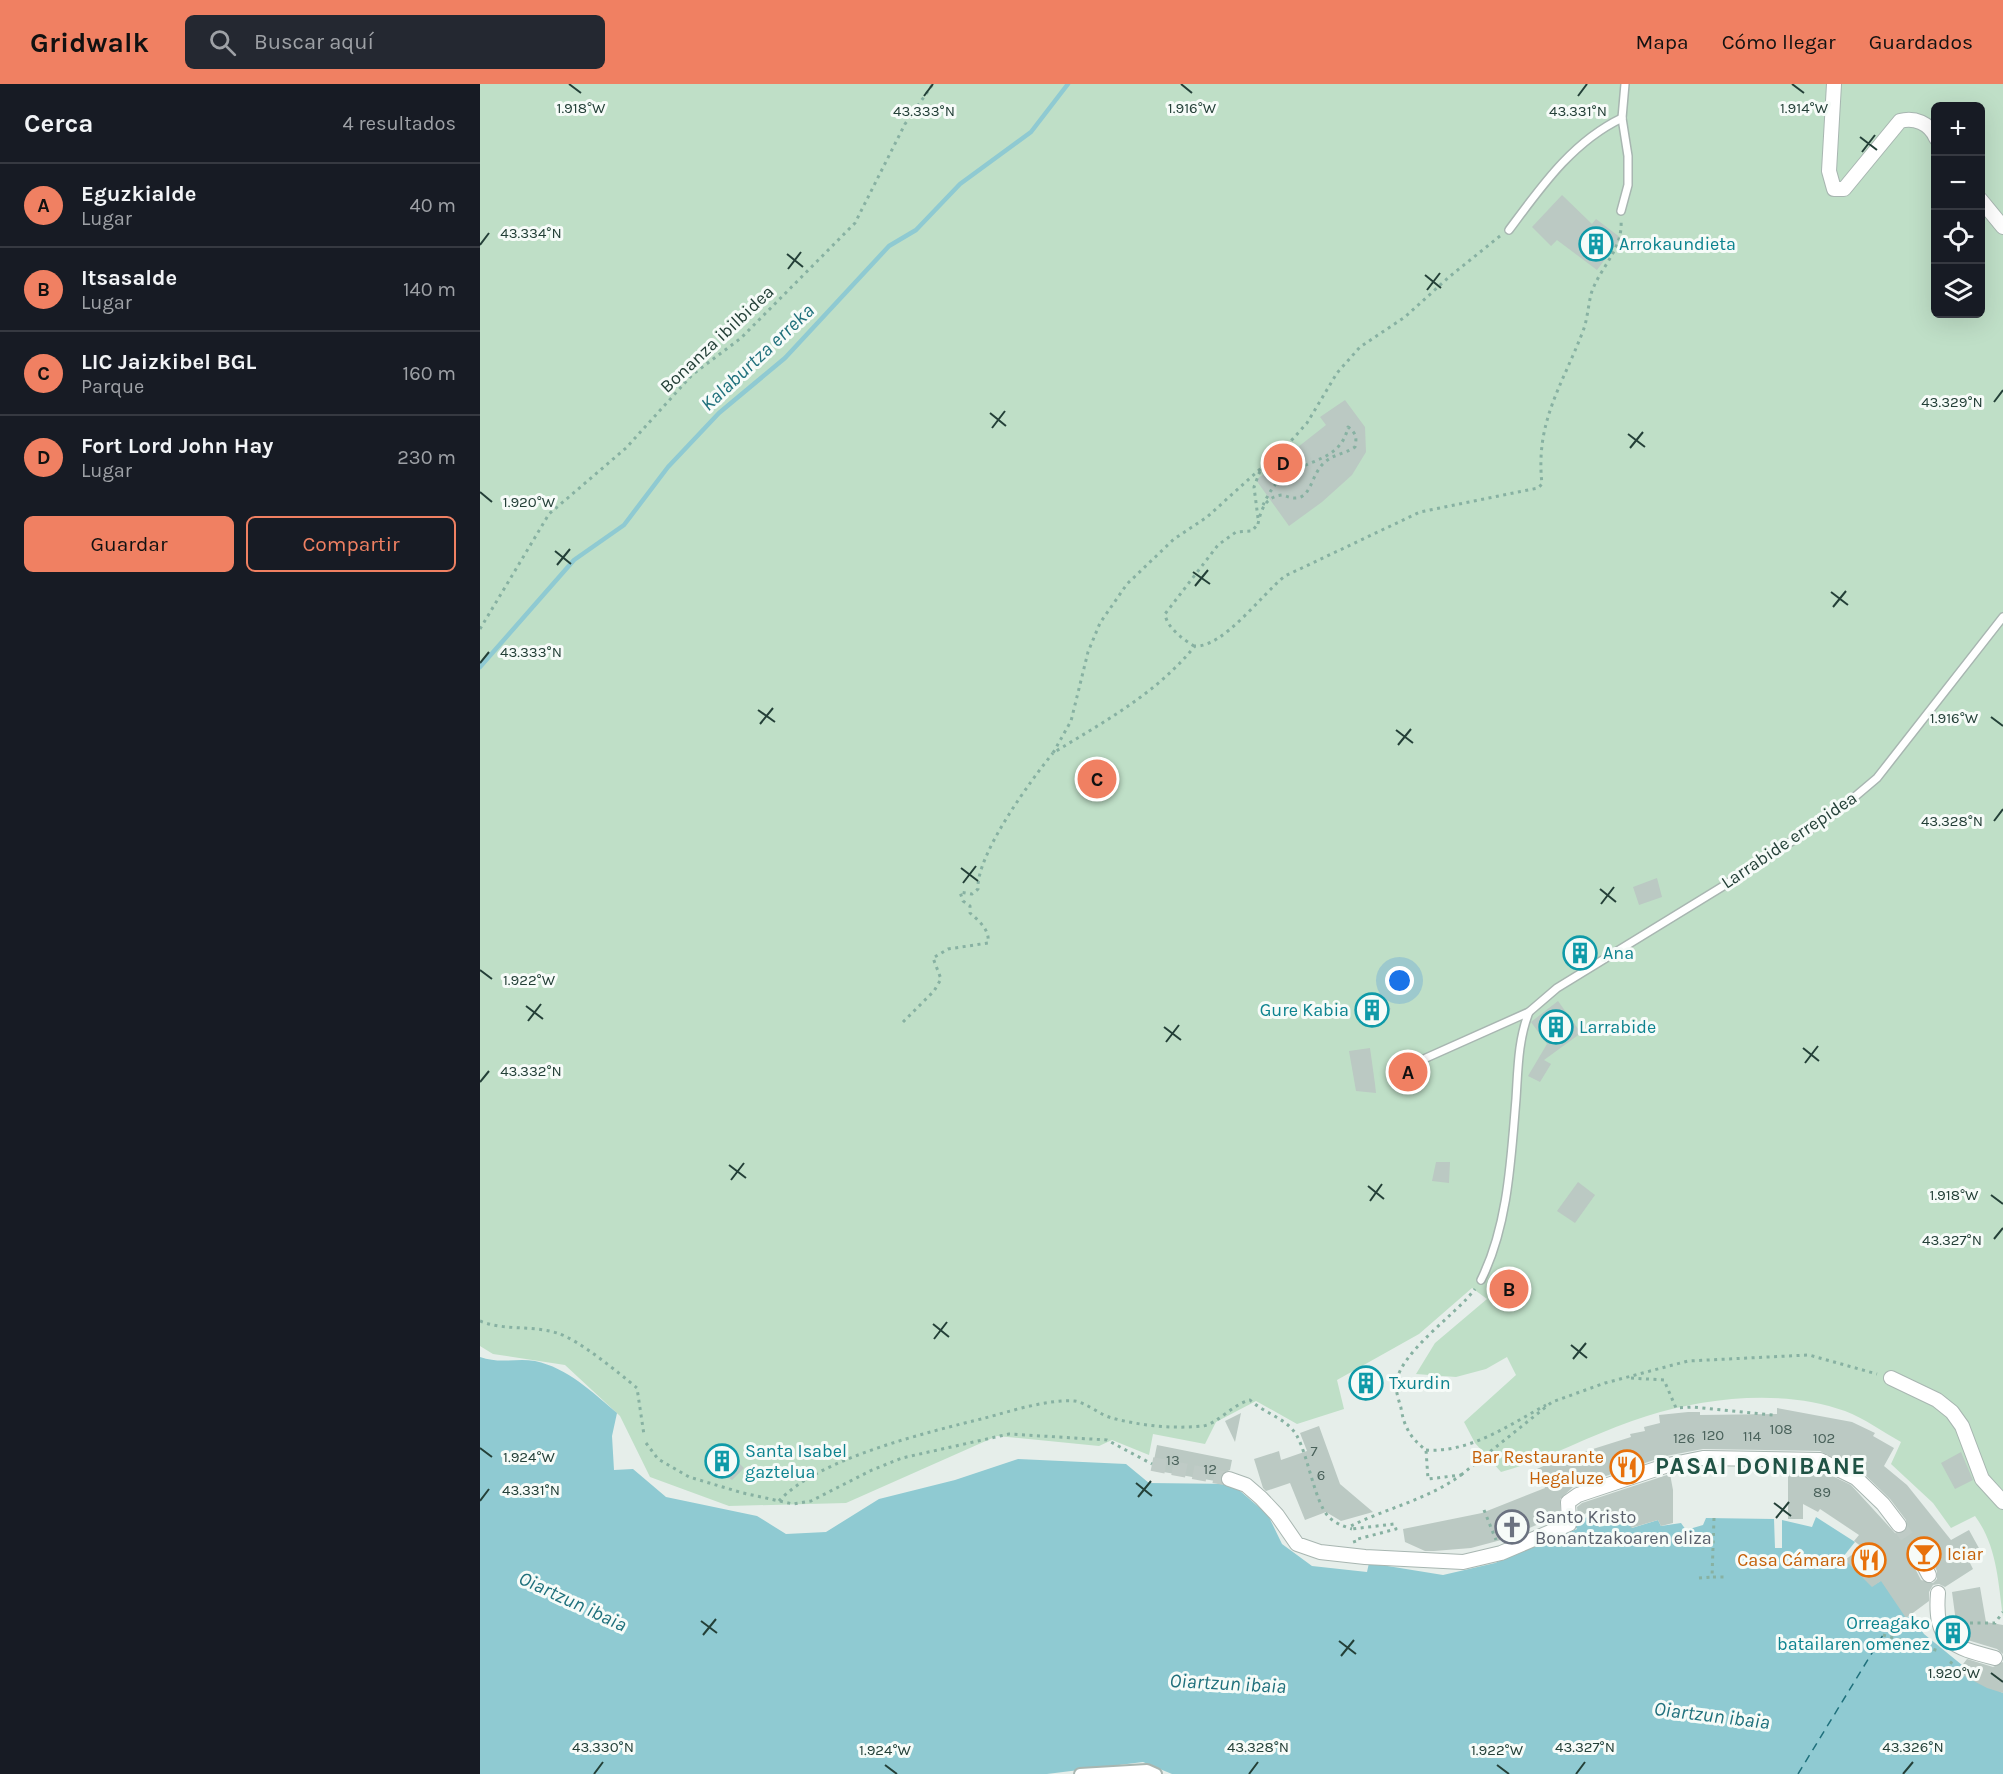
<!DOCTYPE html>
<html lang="es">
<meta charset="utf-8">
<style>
body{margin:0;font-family:Karla,sans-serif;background:#242831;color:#f1f3f6}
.controls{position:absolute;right:18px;top:18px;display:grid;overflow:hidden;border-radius:9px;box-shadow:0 6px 24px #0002}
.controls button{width:54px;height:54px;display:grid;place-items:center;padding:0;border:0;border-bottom:2px solid #363941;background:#171b24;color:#f1f3f6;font:30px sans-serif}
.you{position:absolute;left:920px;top:897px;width:21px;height:21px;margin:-15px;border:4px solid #fff;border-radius:50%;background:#1a73e8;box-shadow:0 0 0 9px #1a73e833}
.badge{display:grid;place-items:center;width:39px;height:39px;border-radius:50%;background:#f08062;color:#111;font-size:20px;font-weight:700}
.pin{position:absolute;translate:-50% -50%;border:3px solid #fff;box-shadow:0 2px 6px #0006}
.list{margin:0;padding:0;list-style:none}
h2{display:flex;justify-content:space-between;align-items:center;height:78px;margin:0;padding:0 24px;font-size:26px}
h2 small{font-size:20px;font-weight:400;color:#9ea1a6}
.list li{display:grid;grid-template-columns:39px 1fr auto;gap:18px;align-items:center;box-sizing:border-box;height:84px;padding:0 24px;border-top:2px solid #363941}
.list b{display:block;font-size:22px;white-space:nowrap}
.list p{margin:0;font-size:20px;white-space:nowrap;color:#9ea1a6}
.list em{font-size:20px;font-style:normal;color:#9ea1a6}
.actions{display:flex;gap:12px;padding:18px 24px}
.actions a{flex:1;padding:14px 0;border:2px solid #f08062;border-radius:9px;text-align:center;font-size:21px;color:#f08062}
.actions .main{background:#f08062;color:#111}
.icon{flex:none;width:33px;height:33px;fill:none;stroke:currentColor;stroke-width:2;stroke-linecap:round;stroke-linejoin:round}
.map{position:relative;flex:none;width:1523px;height:1690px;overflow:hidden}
header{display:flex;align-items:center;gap:36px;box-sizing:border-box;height:84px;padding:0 30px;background:#f08062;color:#111}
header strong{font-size:28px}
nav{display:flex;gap:33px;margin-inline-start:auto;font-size:21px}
.search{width:420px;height:54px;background:#242831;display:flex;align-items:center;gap:15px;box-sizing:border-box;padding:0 21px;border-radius:9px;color:#9ea1a6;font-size:22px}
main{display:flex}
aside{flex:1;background:#171b24}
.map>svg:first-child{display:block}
</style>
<header>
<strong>Gridwalk</strong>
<div class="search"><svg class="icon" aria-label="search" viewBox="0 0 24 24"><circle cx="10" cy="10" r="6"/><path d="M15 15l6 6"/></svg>Buscar aquí</div>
<nav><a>Mapa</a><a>Cómo llegar</a><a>Guardados</a></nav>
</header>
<main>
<aside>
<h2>Cerca<small>4 resultados</small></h2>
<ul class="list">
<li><span class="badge">A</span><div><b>Eguzkialde</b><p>Lugar</p></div><em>40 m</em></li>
<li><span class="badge">B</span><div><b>Itsasalde</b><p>Lugar</p></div><em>140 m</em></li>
<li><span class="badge">C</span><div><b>LIC Jaizkibel BGL</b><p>Parque</p></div><em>160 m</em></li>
<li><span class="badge">D</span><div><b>Fort Lord John Hay</b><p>Lugar</p></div><em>230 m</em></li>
</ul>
<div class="actions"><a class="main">Guardar</a><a>Compartir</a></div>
</aside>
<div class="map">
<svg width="1523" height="1690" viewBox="0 0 1523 1690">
<rect width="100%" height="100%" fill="#e6eeea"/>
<path fill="#bfdfc7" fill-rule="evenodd" d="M0,0H1523V1533C1518,1497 1517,1462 1495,1432L1471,1444L1453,1419L1411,1380L1421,1358C1403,1348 1384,1334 1365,1327C1304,1305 1227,1313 1167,1332C1117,1347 1072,1374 1021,1388L995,1359L984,1338L1036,1291L1027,1273L1006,1285L976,1293L936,1290L955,1259L1007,1215L992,1204L939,1250L857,1296L864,1325L817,1340L776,1317L736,1338L725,1360L673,1350L669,1371L632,1356L619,1362L517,1352L366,1419L249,1422L170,1393L140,1332L85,1281L13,1270L0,1262ZM1456,22H1500V230H1456Z"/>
<path fill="#8fcad2" d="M0,1273C19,1280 36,1274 55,1277C88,1284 112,1308 137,1329L132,1352L134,1386L153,1385L186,1413L277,1432L306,1450L346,1448L399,1415L475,1396L538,1375L646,1380L669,1399L752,1400L788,1431L802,1460L832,1482L887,1488L889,1479L963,1491L1015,1479L1097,1445L1093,1439L1112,1431L1119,1443L1149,1437L1152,1444L1178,1436L1181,1442L1201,1439L1206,1446L1223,1441L1226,1434L1294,1435L1295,1464H1302V1436L1332,1443L1336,1433L1375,1458L1363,1473L1392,1502L1419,1486L1426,1533L1431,1532L1444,1550L1482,1581L1478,1587L1523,1609V1690H692L663,1678L567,1690H0Z"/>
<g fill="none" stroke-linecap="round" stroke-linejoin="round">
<path stroke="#8fcad2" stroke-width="4.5" d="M0,583L94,476L144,441L188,383L239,329L305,274L409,162L436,146L480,100L551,48L588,0"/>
<path stroke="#1f707c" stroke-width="1.5" stroke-dasharray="8 6" stroke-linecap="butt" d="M1318,1690L1403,1551"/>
</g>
<g fill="#bbc9c3" fill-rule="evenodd">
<path d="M1082,111L1112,140L1116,135L1141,154L1117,186L1077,156L1071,162L1052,143Z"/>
<path d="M865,316L885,343L886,368L872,391L842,418L809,442L776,396L846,341L840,333Z"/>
<path d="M1177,794L1182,813L1159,821L1153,803Z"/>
<path d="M1097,857L1112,868L1103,881L1088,870Z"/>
<path d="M900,909L911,925L890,938L882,921Z"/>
<path d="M1078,917L1101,949L1064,976L1071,980L1060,998L1048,992L1067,960L1051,938Z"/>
<path d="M890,964L895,1000L896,1009L876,1007L869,967Z"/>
<path d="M936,972L945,992L921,1004L912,984Z"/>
<path d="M956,1078H970L969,1099L952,1097Z"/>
<path d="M1098,1098L1115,1111L1095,1139L1077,1127Z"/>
<path d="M1029,1187L1047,1200L1030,1223L1012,1210Z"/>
<path d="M888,1282L902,1306L885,1317L870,1293Z"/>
<path d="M1297,1324L1372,1338L1395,1349L1393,1352L1414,1364L1404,1382L1427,1401L1471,1456L1489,1446L1500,1466L1487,1473L1493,1485L1465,1503L1459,1500L1453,1501L1449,1508V1517L1426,1534L1401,1497L1392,1503L1365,1476L1382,1463L1374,1457L1379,1451L1340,1425L1338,1428L1323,1420V1435H1308V1384L1338,1385L1371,1401L1415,1449L1421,1450L1427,1445L1426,1436L1410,1415L1382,1388L1340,1367L1223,1365L1186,1372L1093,1403L1080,1415V1431L1021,1456L991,1464L954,1467H945L925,1458L923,1445L1002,1429L1065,1404L1057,1385L1093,1368L1094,1371L1151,1353L1150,1350L1165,1347L1164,1343L1180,1339L1179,1331L1208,1328H1220V1331L1297,1330ZM1436,1456L1443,1461L1457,1487V1495L1453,1499L1441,1496L1427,1469L1428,1460Z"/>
<path d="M761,1329L755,1358L745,1337Z"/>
<path d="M839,1342L860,1400L893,1428L861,1437L846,1428L825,1436L810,1399L786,1407L783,1404L774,1375L799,1367L801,1376L827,1367L820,1349Z"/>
<path d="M240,1361L264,1384L252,1396L245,1391L239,1395L229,1387L232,1381L224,1372Z"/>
<path d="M677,1361L752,1376L750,1386L743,1389L741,1398L672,1386Z"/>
<path d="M1481,1368L1493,1396L1475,1405L1461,1379Z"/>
<path d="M1190,1390L1193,1406V1439L1181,1442L1178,1436L1151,1444L1148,1435L1133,1442L1132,1438L1120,1441L1113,1426L1098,1433L1097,1423L1102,1419Z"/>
<path d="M1500,1503L1506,1538L1523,1541V1570L1517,1565L1481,1554L1470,1542L1476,1538L1472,1508Z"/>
<path d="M1487,1575L1513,1583L1523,1578V1609L1507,1604L1477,1588Z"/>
</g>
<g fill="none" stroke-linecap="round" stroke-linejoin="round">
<g stroke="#bfcbc6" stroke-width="14" stroke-dasharray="14 7" stroke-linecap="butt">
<path d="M672,1380L749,1395"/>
<path d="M1419,1441L1435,1465"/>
</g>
<defs>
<g id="service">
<path d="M1141,127L1148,101V72L1142,34L1145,0"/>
<path d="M1029,146C1061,103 1092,58 1142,34"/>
<path d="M946,974L1049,928L1077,904L1245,801L1358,727L1397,694L1523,533"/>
<path d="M1001,1196C1028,1142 1031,1075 1036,1015C1038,985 1038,956 1049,928"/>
</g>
<path id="pedestrian" d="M600,1690L667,1686L676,1690"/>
<g id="minor">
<path d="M1354,0L1349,87L1354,105H1364L1420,37C1434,33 1450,39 1456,54"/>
<path d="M1500,115L1523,143"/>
<path d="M1411,1294L1457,1316L1472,1328L1482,1342L1502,1395L1523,1418"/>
<path d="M749,1395L766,1401L781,1414L797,1431L817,1460L840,1468L885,1473L983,1478L1021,1469L1089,1440L1088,1418L1098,1411L1188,1381L1223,1374L1340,1376L1376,1394L1403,1420L1419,1441"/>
<path d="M1435,1465L1449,1491"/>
<path d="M1458,1509C1454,1558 1472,1563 1515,1574"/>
</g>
</defs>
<use href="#service" stroke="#a8b6b1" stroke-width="10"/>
<use href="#pedestrian" stroke="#a8b6b1" stroke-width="14"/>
<use href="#minor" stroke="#a8b6b1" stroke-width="16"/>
<g stroke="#87b1a2" stroke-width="3" stroke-dasharray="3 4.5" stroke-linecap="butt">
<path d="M1020,152L969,193L925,233L880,263L857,289L827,339L810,358L727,433L694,455L647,500L620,539L608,568L591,637L573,669C625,637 676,610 715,562C743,564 782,510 805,492L940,428L1058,404L1062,400C1055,338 1082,302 1103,247C1108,234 1108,220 1112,207C1122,181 1143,165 1141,136"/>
<path d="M778,434L774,403L780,387"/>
<path d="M778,440C781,425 786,412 803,411C833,424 828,392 845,378C854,370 865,370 875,363C877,353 876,349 868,343C861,376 830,375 806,391C795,398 789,409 783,421"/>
<path d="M0,545L69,430L146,364L212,291L261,254L375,139L425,40L453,0"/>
<path d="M714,562C703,555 687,544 685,530L738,461L756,448L772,447L778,440"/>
<path d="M423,938L454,907L461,895L453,874L468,865L508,859C510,846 499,837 490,829V822L483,817L480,808L492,810L498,805C496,771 551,696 573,669"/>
<path d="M0,1237C25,1247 51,1241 77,1249C98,1255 139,1289 157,1304L164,1351"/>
<path d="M1151,1294L1184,1296L1196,1324L1213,1323L1293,1331"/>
<path d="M166,1359L178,1375L209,1393L263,1409L313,1420L331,1417L392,1386L422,1374L529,1350L627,1356L672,1380"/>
<path d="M946,1366C990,1369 1029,1341 1066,1321"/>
<path d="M981,1391L1072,1318L1125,1299L1208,1277L1329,1271L1397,1290"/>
<path d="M299,1417C338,1374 449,1348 505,1334C531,1327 568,1315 595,1317C607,1319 620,1331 632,1334C662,1342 693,1345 723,1342C737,1340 753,1320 770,1316C785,1330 807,1334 817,1352C828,1372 835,1418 848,1432C854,1439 863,1442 872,1445"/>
<path d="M1004,1426L1016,1456"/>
<path d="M1234,1434L1232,1493H1246"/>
<path d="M875,1459L874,1456L916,1445L914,1440L872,1445L871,1442C907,1424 949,1415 981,1391L948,1395L946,1366C931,1355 924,1343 921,1324C919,1317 916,1308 916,1301C918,1269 976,1231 995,1205"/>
<path d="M1219,1494L1232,1493"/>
<path d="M1475,1539H1515L1523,1528"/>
<path d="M1403,1551L1459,1567"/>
<path d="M1466,1586L1473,1576"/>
</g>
<use href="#service" stroke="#fff" stroke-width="7"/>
<use href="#pedestrian" stroke="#fff" stroke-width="10"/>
<use href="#minor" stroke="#fff" stroke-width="14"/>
</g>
<path fill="none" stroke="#244038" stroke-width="2" d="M89,0L101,9M701,0L712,9M1312,0L1324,9M444,12L453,0M1098,12L1107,0M1380,53L1397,66M1382,68L1395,51M0,161L9,149M307,170L323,183M308,185L321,168M945,191L961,204M947,206L960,189M1514,318L1523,306M510,329L526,342M512,344L525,327M1148,350L1165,363M1150,364L1163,348M0,408L12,418M75,467L91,480M77,481L90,465M713,488L730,500M715,502L728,486M1351,508L1368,521M1353,523L1366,507M0,579L9,568M278,626L295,638M1511,633L1523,642M280,640L293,624M916,646L933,659M918,661L931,645M1514,737L1523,725M481,784L498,797M483,799L496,782M1120,805L1136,818M1121,820L1134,803M0,886L12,895M46,922L63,935M48,937L61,920M684,943L701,956M686,958L699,941M1323,964L1339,977M1325,979L1338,962M0,998L9,987M249,1081L266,1094M251,1096L264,1079M888,1102L904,1115M1511,1111L1523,1120M890,1117L902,1100M1514,1155L1523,1144M453,1240L469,1253M454,1255L467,1238M1091,1261L1107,1274M1093,1275L1106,1259M0,1364L12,1373M656,1399L672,1412M658,1413L671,1397M0,1417L9,1405M1294,1419L1311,1432M1296,1434L1309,1418M221,1537L237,1549M223,1551L236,1535M859,1557L876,1570M861,1572L874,1556M1511,1589L1523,1598M405,1681L417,1690M1017,1681L1029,1690M114,1690L123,1678M769,1690L778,1678M1096,1690L1105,1678M1423,1690L1433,1678"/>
<defs>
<symbol id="building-ring" viewBox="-11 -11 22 22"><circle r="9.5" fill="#f6fbf8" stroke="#0f9aa8" stroke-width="1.5"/><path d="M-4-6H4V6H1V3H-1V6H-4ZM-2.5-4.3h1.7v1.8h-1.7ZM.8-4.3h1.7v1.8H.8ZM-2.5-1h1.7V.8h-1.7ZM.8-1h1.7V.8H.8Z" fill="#0f9aa8"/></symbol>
<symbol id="restaurant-ring" viewBox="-11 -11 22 22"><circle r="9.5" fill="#f6fbf8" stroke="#e8710a" stroke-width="1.5"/><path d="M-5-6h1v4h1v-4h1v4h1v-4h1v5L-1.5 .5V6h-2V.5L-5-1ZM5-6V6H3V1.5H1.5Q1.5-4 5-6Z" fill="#e8710a"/></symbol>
<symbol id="church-ring" viewBox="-11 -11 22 22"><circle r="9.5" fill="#f6fbf8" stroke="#6b7280" stroke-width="1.5"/><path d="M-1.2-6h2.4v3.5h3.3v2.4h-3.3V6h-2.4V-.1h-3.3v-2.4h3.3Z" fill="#6b7280"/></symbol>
<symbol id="bar-ring" viewBox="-11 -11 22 22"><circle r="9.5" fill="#f6fbf8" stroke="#e8710a" stroke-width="1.5"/><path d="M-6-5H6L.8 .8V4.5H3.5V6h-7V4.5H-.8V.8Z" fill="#e8710a"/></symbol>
</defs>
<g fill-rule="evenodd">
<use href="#building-ring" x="1097" y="141" width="38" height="38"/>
<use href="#building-ring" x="1081" y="850" width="38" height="38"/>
<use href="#building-ring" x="873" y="907" width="38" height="38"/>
<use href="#building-ring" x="1057" y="924" width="38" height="38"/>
<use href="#building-ring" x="867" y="1280" width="38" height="38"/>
<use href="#building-ring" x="223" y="1358" width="38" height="38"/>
<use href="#restaurant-ring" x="1128" y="1364" width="38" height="38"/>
<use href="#church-ring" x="1013" y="1424" width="38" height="38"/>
<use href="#bar-ring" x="1425" y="1451" width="38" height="38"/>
<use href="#restaurant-ring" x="1370" y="1457" width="38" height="38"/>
<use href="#building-ring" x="1454" y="1530" width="38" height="38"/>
</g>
<g text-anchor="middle" stroke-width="6" stroke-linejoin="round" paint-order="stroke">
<g font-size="15" fill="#4a625b">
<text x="1301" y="1350">108</text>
<text x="1233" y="1356">120</text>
<text x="1272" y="1357">114</text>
<text x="1204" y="1359">126</text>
<text x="1344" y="1359">102</text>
<text x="834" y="1372">7</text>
<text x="693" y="1381">13</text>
<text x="730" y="1390">12</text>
<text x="841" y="1396">6</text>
<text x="1342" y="1413">89</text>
</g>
<g font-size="18" fill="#0d838f" stroke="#f6fbf8" text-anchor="start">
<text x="1139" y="166">Arrokaundieta</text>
<text x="1123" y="875">Ana</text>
<text x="869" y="932" text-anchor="end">Gure Kabia</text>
<text x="1099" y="949">Larrabide</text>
<text x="909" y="1305">Txurdin</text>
<text x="265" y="1373">Santa Isabel<tspan x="265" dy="21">gaztelua</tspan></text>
<text x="1450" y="1545" text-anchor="end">Orreagako<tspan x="1450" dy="21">batailaren omenez</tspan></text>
</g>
<g font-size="18" fill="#244038" stroke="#f6fbf8">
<text transform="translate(237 255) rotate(-43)" y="6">Bonanza ibilbidea</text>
<text transform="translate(1309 756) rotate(-34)" y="6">Larrabide errepidea</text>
</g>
<g font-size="18" fill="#c56008" stroke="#f6fbf8" text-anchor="end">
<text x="1124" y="1379">Bar Restaurante<tspan x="1124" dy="21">Hegaluze</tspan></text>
<text x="1467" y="1476" text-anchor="start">Iciar</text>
<text x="1366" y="1482">Casa Cámara</text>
</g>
<g font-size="18" fill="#5b616d" stroke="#f6fbf8" text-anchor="start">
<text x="1055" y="1439">Santo Kristo<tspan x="1055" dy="21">Bonantzakoaren eliza</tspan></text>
</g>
<g font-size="20" font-style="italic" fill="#1f707c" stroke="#f6fbf8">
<text transform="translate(277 273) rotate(-43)" y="7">Kalaburtza erreka</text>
<text transform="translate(93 1517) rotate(25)" y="7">Oiartzun ibaia</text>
<text transform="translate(748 1599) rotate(3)" y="7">Oiartzun ibaia</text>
<text transform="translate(1232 1631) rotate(7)" y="7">Oiartzun ibaia</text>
</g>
<g font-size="24" font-weight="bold" letter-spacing="1.5" fill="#205345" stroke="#f6fbf8">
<text x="1281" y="1390">PASAI DONIBANE</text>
</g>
</g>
<g font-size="15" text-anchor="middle" fill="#244038" stroke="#f6fbf8" stroke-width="6" stroke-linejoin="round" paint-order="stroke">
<text x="101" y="29">1.918°W</text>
<text x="712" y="29">1.916°W</text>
<text x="1324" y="29">1.914°W</text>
<text x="444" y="32">43.333°N</text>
<text x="1098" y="32">43.331°N</text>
<text x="51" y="154">43.334°N</text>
<text x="1472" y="323">43.329°N</text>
<text x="49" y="423">1.920°W</text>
<text x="51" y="573">43.333°N</text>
<text x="1474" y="639">1.916°W</text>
<text x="1472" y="742">43.328°N</text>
<text x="49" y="901">1.922°W</text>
<text x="51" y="992">43.332°N</text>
<text x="1474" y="1116">1.918°W</text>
<text x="1472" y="1161">43.327°N</text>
<text x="49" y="1378">1.924°W</text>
<text x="51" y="1411">43.331°N</text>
<text x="1474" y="1594">1.920°W</text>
<text x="123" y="1668">43.330°N</text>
<text x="778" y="1668">43.328°N</text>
<text x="1105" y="1668">43.327°N</text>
<text x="1433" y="1668">43.326°N</text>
<text x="405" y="1671">1.924°W</text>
<text x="1017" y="1671">1.922°W</text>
</g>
</svg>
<div class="controls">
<button>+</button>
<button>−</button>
<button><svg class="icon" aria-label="locate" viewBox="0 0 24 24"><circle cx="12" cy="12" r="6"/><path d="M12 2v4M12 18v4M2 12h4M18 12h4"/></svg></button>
<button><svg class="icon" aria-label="layers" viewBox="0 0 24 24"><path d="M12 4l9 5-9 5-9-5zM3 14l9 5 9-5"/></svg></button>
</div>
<div class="you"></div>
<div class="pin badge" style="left:928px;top:988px">A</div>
<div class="pin badge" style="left:1029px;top:1205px">B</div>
<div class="pin badge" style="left:617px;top:695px">C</div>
<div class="pin badge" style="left:803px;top:379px">D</div>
</div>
</main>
